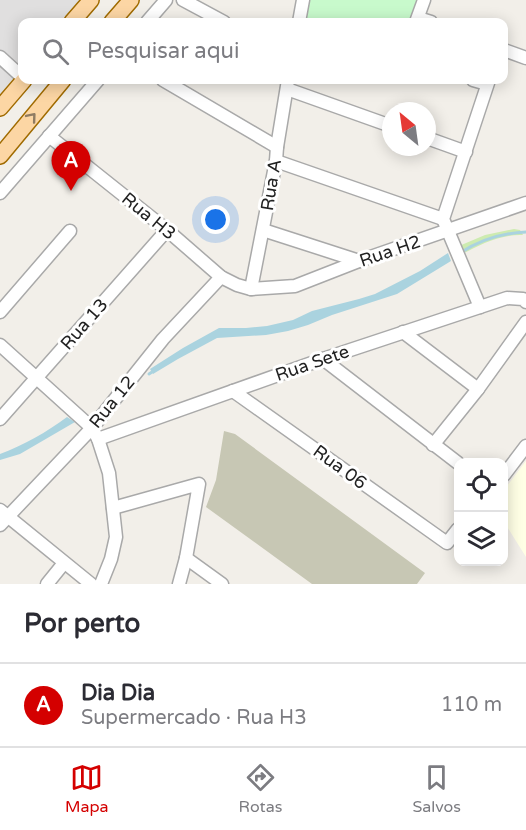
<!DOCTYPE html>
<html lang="pt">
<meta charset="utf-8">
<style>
body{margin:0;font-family:"Varela Round",sans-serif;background:#f7f7f7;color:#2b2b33}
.controls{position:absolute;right:18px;bottom:18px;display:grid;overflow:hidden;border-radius:12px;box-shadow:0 3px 15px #0003}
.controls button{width:54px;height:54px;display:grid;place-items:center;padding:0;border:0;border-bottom:2px solid #e1e1e2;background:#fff;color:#2b2b33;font:30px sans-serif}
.compass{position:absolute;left:382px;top:102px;width:54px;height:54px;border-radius:50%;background:#fff;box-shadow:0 3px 15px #0003;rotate:331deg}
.you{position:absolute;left:216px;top:220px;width:21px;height:21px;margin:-15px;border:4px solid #fff;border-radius:50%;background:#1a73e8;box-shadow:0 0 0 9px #1a73e833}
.badge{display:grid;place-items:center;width:39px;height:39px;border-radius:50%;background:#d40000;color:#fff;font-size:20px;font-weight:700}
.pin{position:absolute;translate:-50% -50px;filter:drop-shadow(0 2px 3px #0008)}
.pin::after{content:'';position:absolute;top:32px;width:21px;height:18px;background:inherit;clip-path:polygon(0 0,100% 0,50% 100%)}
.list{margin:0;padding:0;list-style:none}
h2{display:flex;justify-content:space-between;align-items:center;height:78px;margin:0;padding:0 24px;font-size:26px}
h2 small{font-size:20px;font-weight:400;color:#7c7c81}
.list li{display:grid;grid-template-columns:39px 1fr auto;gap:18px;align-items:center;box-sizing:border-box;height:84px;padding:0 24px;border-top:2px solid #e1e1e2}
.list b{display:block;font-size:22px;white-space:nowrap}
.list p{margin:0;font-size:20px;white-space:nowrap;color:#7c7c81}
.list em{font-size:20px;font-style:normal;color:#7c7c81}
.icon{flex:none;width:33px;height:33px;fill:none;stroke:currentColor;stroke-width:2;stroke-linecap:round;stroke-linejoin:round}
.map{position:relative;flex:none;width:526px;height:584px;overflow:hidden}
.search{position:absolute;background:#fff;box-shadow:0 3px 15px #0003;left:18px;right:18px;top:18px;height:66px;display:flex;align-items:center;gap:15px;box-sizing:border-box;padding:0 21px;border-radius:12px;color:#7c7c81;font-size:22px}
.sheet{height:162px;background:#fff}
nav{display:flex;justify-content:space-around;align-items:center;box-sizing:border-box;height:84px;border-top:2px solid #e1e1e2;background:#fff;font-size:16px;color:#7c7c81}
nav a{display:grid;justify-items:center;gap:3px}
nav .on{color:#d40000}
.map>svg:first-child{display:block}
</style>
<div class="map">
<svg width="526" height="584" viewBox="0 0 526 584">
<rect width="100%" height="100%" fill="#f2efe9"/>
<path fill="#e0dfdf" d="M0,0H79L60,22H22V68L0,95Z"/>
<path fill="#ffffe5" d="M526,461V557L504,522V490Z"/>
<path fill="#c7c7b4" d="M224,431L235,434L425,573L417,584H312L206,507L216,480Z"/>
<path fill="#cdebb0" d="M514,229L520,230L523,235C501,234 481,244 462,254L459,246L485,235Z"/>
<path fill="#c8facc" d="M307,0H422L414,22H316L306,19L303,16Z"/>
<g fill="#aad3df">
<path d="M448,253L451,261L397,294L332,315L308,325L288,331L266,335L217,338L178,359L153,374L150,369L183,348L219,328H246L267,326L293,320L312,311L359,299L375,294L420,271Z"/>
<path d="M67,417L75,422L20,454L0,460V454C24,445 47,432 67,417Z"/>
</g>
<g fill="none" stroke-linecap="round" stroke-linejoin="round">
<g stroke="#aad3df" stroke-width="3">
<path d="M460,253C480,240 502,233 526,232"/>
<path d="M149,374L155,370"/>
</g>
<defs>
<g id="minor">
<path d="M183,0L224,22"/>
<path d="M418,18L431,22"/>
<path d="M147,22L166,0"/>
<path d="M299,22L303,0"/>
<path d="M416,22L424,0"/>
<path d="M504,50L526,58"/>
<path d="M0,57L22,77"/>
<path d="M163,80L277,147"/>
<path d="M473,80L487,84"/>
<path d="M287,89L391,126"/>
<path d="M49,136L167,230L221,277L237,285L251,289L295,286L359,261L526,203"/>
<path d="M427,138L466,152"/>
<path d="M276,161L443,219"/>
<path d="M0,193L98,80"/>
<path d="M263,230L359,261"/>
<path d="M251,289L276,161L277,147L288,80"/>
<path d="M480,307L443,219L489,80"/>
<path d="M0,312L70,231"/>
<path d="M403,332L478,389"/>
<path d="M0,345L92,428L98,439L109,473L116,537L111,559L101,584"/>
<path d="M323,359L458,463"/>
<path d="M233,391L447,543L458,529"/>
<path d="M0,419L167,230"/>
<path d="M98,439L323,359L480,307L507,298L523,299L526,302"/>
<path d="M433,445L478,389L526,322"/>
<path d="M504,475L526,446"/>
<path d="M113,508L199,484L186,558L179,584"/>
<path d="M0,510L91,584"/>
<path d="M0,525L92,428L163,339L221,277"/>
<path d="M186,558L222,584"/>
<path d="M47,584L64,563"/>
</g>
<g id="major">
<path d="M72,22L91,0"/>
<path d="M112,22L131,0"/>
<path d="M0,108L24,80"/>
<path d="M0,156L63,80"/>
</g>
</defs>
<use href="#minor" stroke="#a9a9a9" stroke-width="15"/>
<use href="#major" stroke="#a06b00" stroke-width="18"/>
<use href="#minor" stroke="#fff" stroke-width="12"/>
<use href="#major" stroke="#fcd6a4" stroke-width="15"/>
</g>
<defs><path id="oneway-chevron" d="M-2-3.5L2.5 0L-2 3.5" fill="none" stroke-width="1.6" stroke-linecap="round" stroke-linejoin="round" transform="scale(1.5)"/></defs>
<use stroke="#8f7c63" href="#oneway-chevron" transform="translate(32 117) rotate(-50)"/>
<g text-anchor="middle" stroke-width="6" stroke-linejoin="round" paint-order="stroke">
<g font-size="18" fill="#222" stroke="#fff">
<text transform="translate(271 185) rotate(-81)" y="6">Rua A</text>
<text transform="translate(149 216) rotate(39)" y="6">Rua H3</text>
<text transform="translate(390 251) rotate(-19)" y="6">Rua H2</text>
<text transform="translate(84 324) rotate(-49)" y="6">Rua 13</text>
<text transform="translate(312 363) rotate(-19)" y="6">Rua Sete</text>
<text transform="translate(112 402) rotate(-51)" y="6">Rua 12</text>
<text transform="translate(340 467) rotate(36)" y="6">Rua 06</text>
</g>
</g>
</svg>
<div class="controls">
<button><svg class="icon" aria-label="locate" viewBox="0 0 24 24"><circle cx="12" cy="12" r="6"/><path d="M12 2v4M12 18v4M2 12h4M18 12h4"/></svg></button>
<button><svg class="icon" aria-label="layers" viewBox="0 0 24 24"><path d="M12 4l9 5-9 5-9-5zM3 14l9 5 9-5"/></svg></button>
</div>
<svg class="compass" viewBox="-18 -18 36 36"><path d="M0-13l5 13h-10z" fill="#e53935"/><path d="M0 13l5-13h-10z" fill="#7c7c81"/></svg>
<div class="you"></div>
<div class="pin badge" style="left:71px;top:191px">A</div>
<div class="search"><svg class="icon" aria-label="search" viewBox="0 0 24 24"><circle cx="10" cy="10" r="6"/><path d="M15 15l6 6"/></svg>Pesquisar aqui</div>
</div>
<section class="sheet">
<h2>Por perto<small></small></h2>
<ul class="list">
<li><span class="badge">A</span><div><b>Dia Dia</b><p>Supermercado · Rua H3</p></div><em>110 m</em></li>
</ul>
</section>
<nav>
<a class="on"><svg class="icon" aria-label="map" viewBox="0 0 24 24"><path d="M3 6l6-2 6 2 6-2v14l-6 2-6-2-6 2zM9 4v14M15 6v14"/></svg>Mapa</a>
<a><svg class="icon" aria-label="directions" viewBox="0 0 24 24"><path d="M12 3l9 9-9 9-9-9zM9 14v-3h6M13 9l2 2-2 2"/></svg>Rotas</a>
<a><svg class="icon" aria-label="saved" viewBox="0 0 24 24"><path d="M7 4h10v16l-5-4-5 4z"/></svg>Salvos</a>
</nav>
